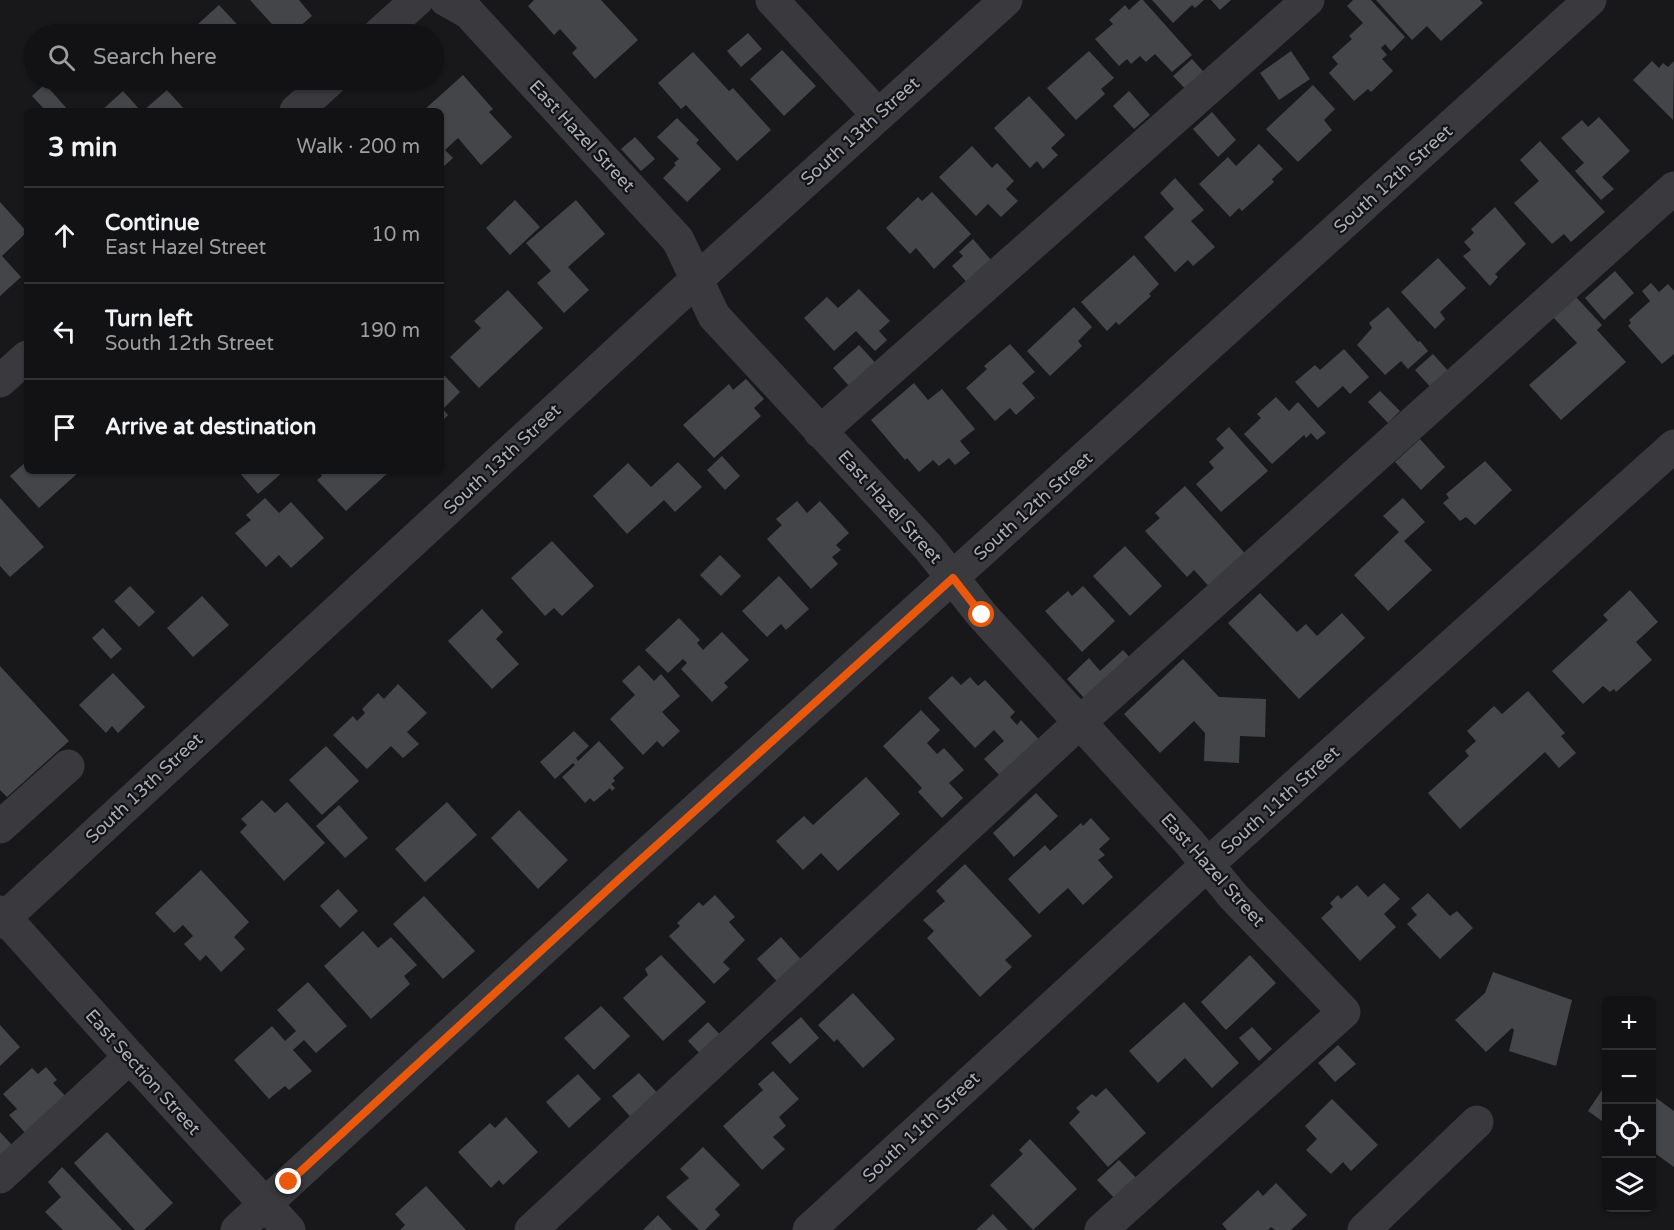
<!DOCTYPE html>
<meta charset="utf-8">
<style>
body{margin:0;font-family:"Varela Round",sans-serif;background:#1f2022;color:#f1f3f6}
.controls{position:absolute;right:18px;bottom:18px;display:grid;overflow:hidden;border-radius:9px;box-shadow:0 2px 4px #0004}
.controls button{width:54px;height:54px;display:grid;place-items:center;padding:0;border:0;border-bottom:2px solid #313234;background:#121214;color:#f1f3f6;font:30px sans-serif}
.stop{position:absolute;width:18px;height:18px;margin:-14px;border:4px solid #ea580c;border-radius:50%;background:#fff}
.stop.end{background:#ea580c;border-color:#fff;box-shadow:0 2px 6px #0008}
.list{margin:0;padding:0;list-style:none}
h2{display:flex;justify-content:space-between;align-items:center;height:78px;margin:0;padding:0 24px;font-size:26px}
h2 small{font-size:20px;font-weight:400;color:#9c9ea0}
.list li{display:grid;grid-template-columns:39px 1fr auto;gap:18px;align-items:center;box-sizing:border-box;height:96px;padding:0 24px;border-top:2px solid #313234}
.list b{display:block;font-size:22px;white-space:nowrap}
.list p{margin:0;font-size:20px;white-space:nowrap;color:#9c9ea0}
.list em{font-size:20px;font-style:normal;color:#9c9ea0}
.icon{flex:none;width:33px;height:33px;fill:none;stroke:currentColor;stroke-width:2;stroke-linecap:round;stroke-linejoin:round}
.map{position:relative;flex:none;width:1674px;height:1230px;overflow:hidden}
.search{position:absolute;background:#121214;box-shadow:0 2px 4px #0004;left:24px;top:24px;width:420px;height:66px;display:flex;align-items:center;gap:15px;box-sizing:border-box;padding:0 21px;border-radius:33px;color:#9c9ea0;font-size:22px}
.panel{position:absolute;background:#121214;box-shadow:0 2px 4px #0004;left:24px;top:108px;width:420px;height:366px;border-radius:9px}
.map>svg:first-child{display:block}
</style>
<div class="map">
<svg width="1674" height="1230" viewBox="0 0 1674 1230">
<rect width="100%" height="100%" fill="#18181a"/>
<g fill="#444549">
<path d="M250,0H299L312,16L291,34H281Z"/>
<path d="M534,0H601L638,40L595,79L572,53L577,48L560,29L554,35L528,6Z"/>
<path d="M1140,0H1143L1192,55L1172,72L1155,54L1146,62L1140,56L1131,64L1127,59L1119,66L1095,39L1113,24L1109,20L1125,5L1129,10Z"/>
<path d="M1152,0H1204L1195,8L1192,5L1173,23Z"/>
<path d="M1211,0H1231L1220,10Z"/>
<path d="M1353,0H1371L1405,37L1391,51L1385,44L1381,48L1387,55L1382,59L1393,71L1371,92L1368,89L1354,101L1329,73L1338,64L1332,57L1352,39L1349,36L1363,23L1347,6Z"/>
<path d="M1376,0H1480L1483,3L1441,41L1427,26L1412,40Z"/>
<path d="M219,5L246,34H187Z"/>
<path d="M748,33L762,49L741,67L727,51Z"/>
<path d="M782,50L816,86L784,116L750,79Z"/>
<path d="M1089,51L1114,78L1101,89L1105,94L1076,120L1047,88Z"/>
<path d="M1291,51L1310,79L1279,100L1260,73Z"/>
<path d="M693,52L729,91L733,88L771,130L737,161L686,105L681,109L658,83Z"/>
<path d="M1192,59L1210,79L1192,96L1173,76Z"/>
<path d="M1652,61L1659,68L1663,63L1668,67L1674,61L1673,120L1633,80Z"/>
<path d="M463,75L493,109L489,112L512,137L481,165L458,138L445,150L453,158L441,169V111H423Z"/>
<path d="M45,84L69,111H46L32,96Z"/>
<path d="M1313,85L1335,109L1324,120L1332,130L1298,162L1266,129Z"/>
<path d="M167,90L186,111H143Z"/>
<path d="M123,91L141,111H101Z"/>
<path d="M1129,91L1150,115L1134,129L1113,106Z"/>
<path d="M1029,96L1065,135L1051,148L1058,155L1043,169L1037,161L1030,168L994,128Z"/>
<path d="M1212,112L1236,140L1218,157L1193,129Z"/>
<path d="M1599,117L1630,151L1602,177L1614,189L1601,200L1575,171L1584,163L1561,138L1582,120L1588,127Z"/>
<path d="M677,118L699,140L696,143L721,169L687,202L663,178L676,165L674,163L679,159L657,137Z"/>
<path d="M635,137L655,159L641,171L621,149Z"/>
<path d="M1540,141L1605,212L1571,242L1564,234L1552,244L1514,203L1539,181L1520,160Z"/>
<path d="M1259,144L1283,169L1272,179L1274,182L1242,211L1239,208L1230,217L1199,184L1228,157L1236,166Z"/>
<path d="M972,146L992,168L997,163L1014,181L1006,189L1018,201L1001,217L988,204L976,216L939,177Z"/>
<path d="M1175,178L1204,210L1191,221L1215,247L1193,266L1188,260L1175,272L1144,237L1174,209L1160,193Z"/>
<path d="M932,192L971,234L934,269L916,248L910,254L886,228L918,197L922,201Z"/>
<path d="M515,200L540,227L510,255L486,228Z"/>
<path d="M576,200L605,234L568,267L589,290L564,313L537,283L551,271L526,243Z"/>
<path d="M0,202L27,232L2,256L21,277L0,296Z"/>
<path d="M1495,207L1526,244L1495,274L1498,277L1490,286L1463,256L1471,250L1464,242L1474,233L1471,229Z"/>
<path d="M973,239L997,267L973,289L952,266L963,256L959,252Z"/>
<path d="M1134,255L1159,284L1149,294L1151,296L1119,325L1116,322L1107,331L1081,302Z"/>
<path d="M1438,258L1466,288L1440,312L1445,319L1435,329L1401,292Z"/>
<path d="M1615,271L1634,293L1604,320L1585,298Z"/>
<path d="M1651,283L1659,292L1668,284L1674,291V354L1662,364L1628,326L1631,323L1629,320L1650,301L1642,291Z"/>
<path d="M859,289L890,321L879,331L887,340L875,351L856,331L834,351L804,318L827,297L838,308Z"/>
<path d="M508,290L543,328L479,388L450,357L481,328L474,321Z"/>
<path d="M1575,296L1602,325L1597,330L1626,362L1561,420L1529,385L1577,343L1552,316Z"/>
<path d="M1074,307L1092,327L1078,341L1082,346L1050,376L1027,351Z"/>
<path d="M1388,307L1418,342L1420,341L1428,351L1408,369L1401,361L1385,375L1357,345L1372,328L1369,323Z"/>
<path d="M1010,344L1035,372L1022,383L1035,398L1016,415L1010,408L995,421L966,388L987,369L984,366Z"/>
<path d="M859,345L883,371L857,395L833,368Z"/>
<path d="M1344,349L1369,377L1350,394L1343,386L1318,408L1295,382L1315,365L1320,370Z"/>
<path d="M1433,354L1451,374L1434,391L1415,370Z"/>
<path d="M441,372L460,392L443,409L448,415L441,422Z"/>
<path d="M746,379L764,399L754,408L761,416L714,458L683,425L729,384L733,390Z"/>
<path d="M914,383L928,400L942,389L975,429L960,441L970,453L955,465L949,458L939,466L933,460L919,472L907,458L905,460L871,420Z"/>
<path d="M1380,391L1400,411L1388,423L1368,402Z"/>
<path d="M1276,397L1289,411L1298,402L1326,433L1317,440L1311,433L1306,438L1304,435L1272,464L1244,434L1261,418L1257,414Z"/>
<path d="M1229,427L1268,471L1221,512L1196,484L1214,468L1209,462L1224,448L1216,439Z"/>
<path d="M1420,439L1445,467L1421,490L1395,462Z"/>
<path d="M722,456L740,476L725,490L707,470Z"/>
<path d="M27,461V471H80L39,508L10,476Z"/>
<path d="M1485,461L1512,490L1475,525L1466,517L1460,521L1443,503L1449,498L1446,494Z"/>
<path d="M678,462L702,487L675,512L664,500L627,534L593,496L628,463L651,487Z"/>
<path d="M238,471H284L258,494Z"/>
<path d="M318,471H390L346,511L317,480L322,476Z"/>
<path d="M1185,486L1250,559L1214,592L1194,570L1187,577L1145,531L1160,518L1155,513Z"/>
<path d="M0,498L44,547L10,577L0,566Z"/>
<path d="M265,498L279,513L291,502L324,538L291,568L279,555L266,567L235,533L251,520L246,515Z"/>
<path d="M1403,498L1425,522L1404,541L1432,570L1388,611L1354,575L1399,532L1383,516Z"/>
<path d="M797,501L807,513L820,501L849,533L836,545L841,550L832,557L838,564L811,589L767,539L782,525L776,519Z"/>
<path d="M552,541L594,586L562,616L554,608L545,616L511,578Z"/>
<path d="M1125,546L1162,586L1130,616L1093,576Z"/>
<path d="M720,555L741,576L721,596L700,575Z"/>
<path d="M779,576L809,609L786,630L781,624L767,637L742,611Z"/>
<path d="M130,586L155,612L139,627L114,601Z"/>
<path d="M1083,586L1115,621L1082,652L1045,611L1068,591L1072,596Z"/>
<path d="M1630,590L1658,622L1636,642L1652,660L1616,692L1614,689L1610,692L1603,686L1583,704L1552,671L1608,620L1603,615Z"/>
<path d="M1260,593L1297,632L1306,624L1317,636L1342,613L1365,638L1299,699L1228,623Z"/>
<path d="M202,596L229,625L193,657L167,628Z"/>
<path d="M482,609L503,632L496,639L519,664L492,689L448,641Z"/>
<path d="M679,618L700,640L697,643L703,650L722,632L749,660L724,683L728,687L712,702L681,669L687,663L683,659L668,673L645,650Z"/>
<path d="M103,628L122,649L111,659L92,638Z"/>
<path d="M1123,650L1139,668L1094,709L1067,679L1089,658L1100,671Z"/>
<path d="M1183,659L1219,697L1266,699L1265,737L1240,736L1239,763L1204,761L1205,733L1194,721L1160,753L1124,714Z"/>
<path d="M639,665L654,681L661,674L680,696L662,712L680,731L663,747L657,741L643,755L610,719L635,695L622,681Z"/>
<path d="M0,666L69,741L7,797L0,790Z"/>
<path d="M113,673L145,707L118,733L112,726L106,733L79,705Z"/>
<path d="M952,676L961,685L970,677L978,686L985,680L1015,712L1010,717L1017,725L1021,720L1046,747L1007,783L984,759L1004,741L994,730L975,748L928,698Z"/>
<path d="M398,684L427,713L407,732L419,744L403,758L391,746L367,769L333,735L353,716L357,721L365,713L362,709L378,693L384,699Z"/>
<path d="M1528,691L1565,733L1561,736L1576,753L1559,768L1545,752L1460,829L1428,793L1469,756L1465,751L1476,741L1467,731L1494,706L1502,714Z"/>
<path d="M921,710L940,730L927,743L937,754L944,748L964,770L949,783L963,798L942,818L918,792L922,788L883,746Z"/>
<path d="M574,731L589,746L576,758L578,761L599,741L624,768L613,778L615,781L611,784L615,788L612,791L610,788L594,802L590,798L585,803L562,777L575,765L573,763L555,779L540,762Z"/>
<path d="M326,746L359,781L322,815L289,780Z"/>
<path d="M866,777L900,814L838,871L821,853L803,870L776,841L804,816L813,825Z"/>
<path d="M1036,793L1058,816L1014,857L993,833Z"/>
<path d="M262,800L275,813L287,802L325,843L284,881L240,832L247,825L241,819Z"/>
<path d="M447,802L477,835L425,882L395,849Z"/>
<path d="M339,805L368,838L345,858L316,826Z"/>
<path d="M519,810L568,860L538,889L491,838Z"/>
<path d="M1091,818L1110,839L1099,849L1105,855L1098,860L1113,877L1083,905L1068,888L1039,914L1008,879L1045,845L1050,851L1081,823L1083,826Z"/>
<path d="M965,864L1032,936L1005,960L1012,967L980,997L927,938L934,931L923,920L945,901L936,891Z"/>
<path d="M201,870L249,922L234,937L245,949L221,972L206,955L200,961L184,944L193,936L183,925L174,933L155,913Z"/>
<path d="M1384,883L1400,899L1384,914L1396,927L1360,961L1321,918L1333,907L1330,903L1338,895L1341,899L1357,885L1368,897Z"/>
<path d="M338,889L358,911L340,928L320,906Z"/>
<path d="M1428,893L1450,916L1457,911L1473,928L1440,959L1407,924L1417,915L1411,908Z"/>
<path d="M715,895L735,917L729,922L745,940L723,962L730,969L714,984L669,936L680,926L677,923L699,902L703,906Z"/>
<path d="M424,896L475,951L443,979L393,924Z"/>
<path d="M363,931L378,948L391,937L417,965L404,976L410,984L371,1019L324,966Z"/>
<path d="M781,937L805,964L781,986L757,959Z"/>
<path d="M661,955L706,1002L663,1041L623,998L648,975L645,969Z"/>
<path d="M1250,955L1276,983L1226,1030L1201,1002Z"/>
<path d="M1493,972L1572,1000L1556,1066L1509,1051L1514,1030L1512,1028L1486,1052L1455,1020L1485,993Z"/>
<path d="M308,982L347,1026L316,1053L304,1040L293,1050L312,1071L289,1090L285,1086L269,1099L234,1060L272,1026L285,1041L296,1031L277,1010Z"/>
<path d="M853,993L895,1039L863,1068L837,1039L834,1042L818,1025Z"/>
<path d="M1184,1002L1239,1063L1212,1088L1185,1058L1158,1083L1129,1051Z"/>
<path d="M601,1006L630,1036L594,1070L564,1038Z"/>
<path d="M801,1017L819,1038L790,1064L771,1043Z"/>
<path d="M708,1022L727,1042L707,1061L688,1041Z"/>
<path d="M0,1025L20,1047L0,1066Z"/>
<path d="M1252,1027L1272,1049L1259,1061L1239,1038Z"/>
<path d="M1338,1045L1356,1064L1335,1082L1318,1063Z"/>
<path d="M46,1067L57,1080L53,1083L70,1101L28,1136L9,1115L17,1109L3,1094L32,1068L38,1074Z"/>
<path d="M773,1071L799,1099L779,1117L786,1126L773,1137L785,1149L762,1170L723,1126L763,1090L758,1084Z"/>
<path d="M639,1073L662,1098L635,1122L612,1096Z"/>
<path d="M578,1074L601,1099L569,1128L546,1102Z"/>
<path d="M1606,1084V1124L1588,1111Z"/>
<path d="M1106,1088L1146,1133L1108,1167L1069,1123L1080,1112L1076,1108L1092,1094L1096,1097Z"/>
<path d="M1652,1095L1674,1111V1167L1652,1151Z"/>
<path d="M1332,1099L1378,1145L1351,1171L1343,1162L1331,1174L1306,1150L1317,1139L1305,1126Z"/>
<path d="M506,1117L538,1152L503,1185L499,1180L491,1188L458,1152L490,1123L495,1128Z"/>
<path d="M0,1132L22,1156L0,1176Z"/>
<path d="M107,1132L173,1203L144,1230H135L74,1163Z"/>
<path d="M1030,1139L1077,1189L1033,1230L990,1185L1023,1154L1019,1150Z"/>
<path d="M703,1147L740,1185L715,1209L720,1215L705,1230H699L666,1197L689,1178L680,1169Z"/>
<path d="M1119,1160L1142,1184L1121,1205L1097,1180Z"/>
<path d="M62,1167L122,1230H63L45,1212L61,1197L48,1182Z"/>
<path d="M1276,1183L1307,1215L1291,1230H1275L1271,1227L1268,1230H1227L1222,1224L1258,1190L1263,1196Z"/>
<path d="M426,1186L466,1230H400L405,1225L395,1214Z"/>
<path d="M993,1214L1008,1230H976Z"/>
<path d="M658,1215L672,1230H643Z"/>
</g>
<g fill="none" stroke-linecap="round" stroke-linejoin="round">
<g stroke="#39393e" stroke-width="33">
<path d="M446,0L469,13L678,240L714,316L928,547L982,615L1188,841L1233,896L1344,1012L1101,1230"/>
<path d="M772,0L878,115"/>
<path d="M379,34L417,0"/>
<path d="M296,111L330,80"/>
<path d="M0,381L27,357"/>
<path d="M820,432L1308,0"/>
<path d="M0,827L68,766"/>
<path d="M0,912L130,1057L289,1230"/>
<path d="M0,922L684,291L1006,0"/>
<path d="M0,1177L130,1057"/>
<path d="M237,1230L616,882L1590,0"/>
<path d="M531,1230L1079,723L1674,188"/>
<path d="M809,1230L1208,864L1674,446"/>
<path d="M1364,1230L1477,1122"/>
</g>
</g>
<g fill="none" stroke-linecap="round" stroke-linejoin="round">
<path stroke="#ea580c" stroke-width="8" d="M289,1182L616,882L953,578L982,615"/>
</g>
<g text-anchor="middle" stroke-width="4.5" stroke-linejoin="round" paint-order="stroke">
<g font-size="18" fill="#aaadb9" stroke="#131315">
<text transform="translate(860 131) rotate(-42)" y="6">South 13th Street</text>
<text transform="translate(582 136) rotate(47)" y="6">East Hazel Street</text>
<text transform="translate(1393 179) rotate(-42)" y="6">South 12th Street</text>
<text transform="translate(502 459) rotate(-43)" y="6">South 13th Street</text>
<text transform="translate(1033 506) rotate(-42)" y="6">South 12th Street</text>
<text transform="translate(890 507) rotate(48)" y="6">East Hazel Street</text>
<text transform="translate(144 788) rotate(-43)" y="6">South 13th Street</text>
<text transform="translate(1280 800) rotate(-42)" y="6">South 11th Street</text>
<text transform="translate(1213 870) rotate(48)" y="6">East Hazel Street</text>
<text transform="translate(143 1072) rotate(48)" y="6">East Section Street</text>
<text transform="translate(921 1127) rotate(-43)" y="6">South 11th Street</text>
</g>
</g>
</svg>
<div class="controls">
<button>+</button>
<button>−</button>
<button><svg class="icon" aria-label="locate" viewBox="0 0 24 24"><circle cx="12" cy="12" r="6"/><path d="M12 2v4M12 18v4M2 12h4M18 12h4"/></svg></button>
<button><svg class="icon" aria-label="layers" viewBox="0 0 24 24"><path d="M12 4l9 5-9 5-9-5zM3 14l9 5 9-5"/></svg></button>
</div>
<div class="stop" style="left:982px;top:615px"></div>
<div class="stop end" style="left:289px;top:1182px"></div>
<div class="search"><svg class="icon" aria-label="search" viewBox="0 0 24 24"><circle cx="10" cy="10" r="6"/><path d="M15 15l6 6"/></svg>Search here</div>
<section class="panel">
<h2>3 min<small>Walk · 200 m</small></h2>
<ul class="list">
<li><svg class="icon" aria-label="ahead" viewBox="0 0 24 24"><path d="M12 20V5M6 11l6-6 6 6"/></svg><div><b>Continue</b><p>East Hazel Street</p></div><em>10 m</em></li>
<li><svg class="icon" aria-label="left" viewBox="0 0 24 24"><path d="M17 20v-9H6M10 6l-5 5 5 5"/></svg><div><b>Turn left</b><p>South 12th Street</p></div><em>190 m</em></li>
<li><svg class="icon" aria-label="arrive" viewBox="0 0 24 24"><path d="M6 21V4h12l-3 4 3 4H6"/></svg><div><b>Arrive at destination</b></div></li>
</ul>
</section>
</div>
